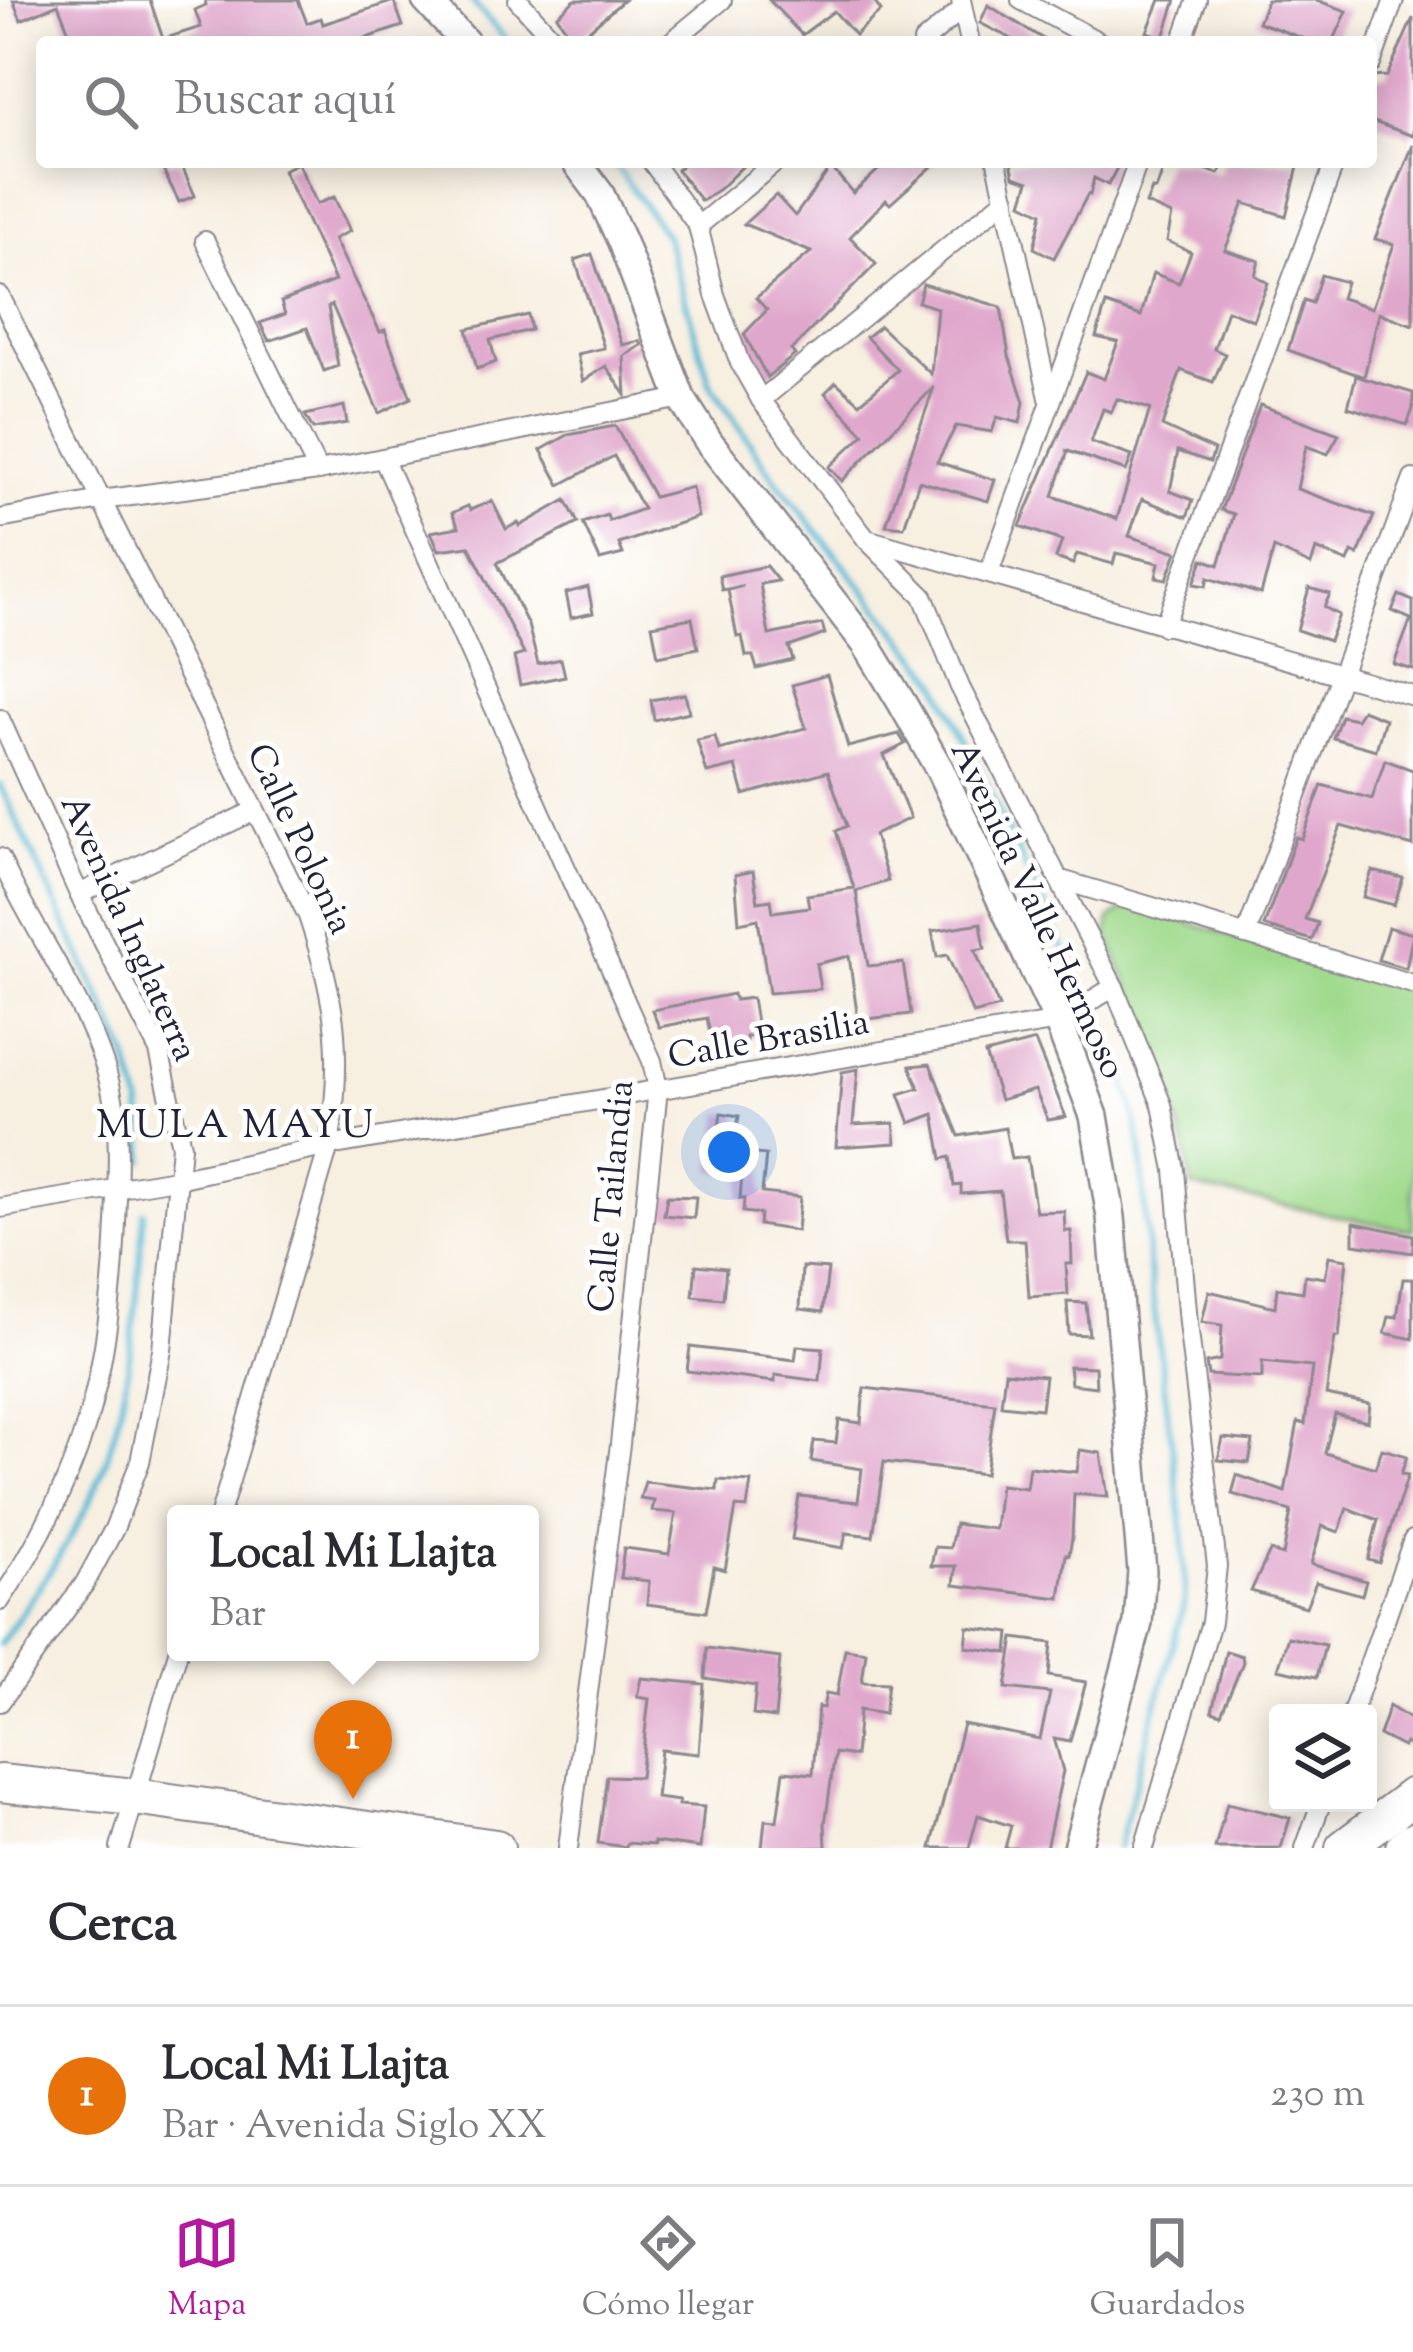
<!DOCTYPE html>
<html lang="es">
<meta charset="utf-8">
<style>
body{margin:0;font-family:"Sorts Mill Goudy",serif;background:#f2f2f3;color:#2b2b33}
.controls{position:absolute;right:36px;bottom:36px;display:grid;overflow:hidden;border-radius:12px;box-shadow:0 6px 30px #0003}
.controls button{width:108px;height:108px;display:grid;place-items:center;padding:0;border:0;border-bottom:3px solid #e1e1e2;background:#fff;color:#2b2b33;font:60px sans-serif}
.you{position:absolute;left:729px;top:1152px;width:42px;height:42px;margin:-30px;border:9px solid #fff;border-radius:50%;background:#1a73e8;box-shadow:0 0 0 18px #1a73e833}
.badge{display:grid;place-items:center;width:78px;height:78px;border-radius:50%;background:#b5179e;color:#fff;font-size:39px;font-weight:700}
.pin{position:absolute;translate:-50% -99px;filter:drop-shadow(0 3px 6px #0008)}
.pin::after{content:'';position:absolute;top:63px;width:42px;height:36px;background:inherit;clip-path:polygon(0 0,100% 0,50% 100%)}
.popup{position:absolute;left:167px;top:1505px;width:372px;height:156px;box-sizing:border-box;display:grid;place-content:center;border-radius:12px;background:#fff;filter:drop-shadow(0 3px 9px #0005);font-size:39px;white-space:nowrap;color:#7c7c81}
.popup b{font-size:45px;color:#2b2b33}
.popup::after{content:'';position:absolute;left:50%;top:100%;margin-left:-24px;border:24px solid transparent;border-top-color:#fff}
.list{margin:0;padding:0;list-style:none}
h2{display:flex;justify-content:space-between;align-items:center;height:156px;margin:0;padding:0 48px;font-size:51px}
h2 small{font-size:39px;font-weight:400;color:#7c7c81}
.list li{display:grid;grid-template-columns:78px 1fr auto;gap:36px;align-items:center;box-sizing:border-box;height:180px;padding:0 48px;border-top:3px solid #e1e1e2}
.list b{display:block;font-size:45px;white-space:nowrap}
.list p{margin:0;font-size:39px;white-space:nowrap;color:#7c7c81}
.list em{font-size:39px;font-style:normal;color:#7c7c81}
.icon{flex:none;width:66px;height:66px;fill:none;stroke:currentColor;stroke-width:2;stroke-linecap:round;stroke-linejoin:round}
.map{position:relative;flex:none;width:1413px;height:1848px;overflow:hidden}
.search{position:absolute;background:#fff;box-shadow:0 6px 30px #0003;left:36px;right:36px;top:36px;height:132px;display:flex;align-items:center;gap:30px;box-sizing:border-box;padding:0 42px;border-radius:12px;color:#7c7c81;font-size:45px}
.sheet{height:336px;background:#fff}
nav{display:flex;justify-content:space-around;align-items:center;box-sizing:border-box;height:168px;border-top:3px solid #e1e1e2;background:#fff;font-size:33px;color:#7c7c81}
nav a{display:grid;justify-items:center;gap:6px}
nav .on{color:#b5179e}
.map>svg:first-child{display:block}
</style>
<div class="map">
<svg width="1413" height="1848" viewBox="0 0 1413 1848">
<rect width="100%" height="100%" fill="#fff"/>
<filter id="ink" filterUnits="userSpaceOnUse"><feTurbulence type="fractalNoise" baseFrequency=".00833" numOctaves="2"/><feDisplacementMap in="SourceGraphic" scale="24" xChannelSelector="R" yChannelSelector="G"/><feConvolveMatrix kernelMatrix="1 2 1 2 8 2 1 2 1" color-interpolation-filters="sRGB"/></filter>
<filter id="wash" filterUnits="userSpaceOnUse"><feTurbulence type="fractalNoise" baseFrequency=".004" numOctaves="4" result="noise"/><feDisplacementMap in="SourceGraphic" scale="48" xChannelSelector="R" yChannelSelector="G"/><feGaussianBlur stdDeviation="2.7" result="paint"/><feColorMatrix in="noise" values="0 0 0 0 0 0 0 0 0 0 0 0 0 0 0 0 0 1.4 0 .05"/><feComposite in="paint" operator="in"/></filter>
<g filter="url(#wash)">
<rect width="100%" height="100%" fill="#f7efe0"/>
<path fill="#a0da8d" stroke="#617e64" stroke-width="3" d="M1128,906L1413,987V1231L1191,1187L1186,1151L1165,1073L1107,935L1110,919Z"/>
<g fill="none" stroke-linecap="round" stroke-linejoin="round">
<g stroke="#57b9d5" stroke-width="6">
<path d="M471,0L508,42"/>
<path d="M613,162L666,236L710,383L773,477L936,679L1082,986"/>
<path d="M0,785L125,1050L141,1104L144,1160"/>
<path d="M1099,1016L1132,1101L1141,1147L1148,1261L1183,1531L1185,1600L1118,1848"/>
<path d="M0,1644C34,1595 68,1548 93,1494C130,1413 137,1300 144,1212"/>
</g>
</g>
<g id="blocks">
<g fill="#e0a7cc" fill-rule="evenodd">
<path d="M13,0H150L164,42H73L58,4L21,20Z"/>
<path d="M205,0H298L307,23L321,18L323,24L394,1L403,26L354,42H167L166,38L201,27L195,10L206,5Z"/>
<path d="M575,0H624L575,42L557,16Z"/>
<path d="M769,0H873L881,11L855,35L834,11L802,35Z"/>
<path d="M1160,0H1176L1164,37L1147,32Z"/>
<path d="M1267,0H1316L1347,11L1333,42H1313L1258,22Z"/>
<path d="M988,5L1048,42H1018L980,23Z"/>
<path d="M1413,18V136L1371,121V77L1387,76Z"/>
<path d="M1413,145V325L1379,313L1364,377L1288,350L1304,300L1312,303L1321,275L1346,282L1341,298L1372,308L1394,244L1375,239Z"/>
<path d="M159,162H180L195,196L179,202Z"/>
<path d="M685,162H747L719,189L701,201L677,170Z"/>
<path d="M887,162H937L890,204L886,200L850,237L876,264L791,350L795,355L767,377L744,334L767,310L756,298L811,252L744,224L776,195L795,216L831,167L853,193Z"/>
<path d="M1011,162H1120L1108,185L1094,178L1090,195L1088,194L1054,258L1034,248L1042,213L1022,203L1029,181L1014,176Z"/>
<path d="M1166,162H1186L1219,174L1224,162H1299L1286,216L1244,203L1225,250L1259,261L1255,275L1268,283L1253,320L1227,310L1214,349L1225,354L1213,382L1181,370L1162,426L1214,450L1210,462L1178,451L1170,491L1193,500L1187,517L1142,499L1129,536L1177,552L1167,579L1156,577L1159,563L1116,553L1113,564L1077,554L1073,564L1056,558L1062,541L1020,526L1086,372L1104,379L1118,342L1096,337L1106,304L1141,316L1153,273L1179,283L1191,252L1167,241L1172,215L1146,204L1152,189L1156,190ZM1117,399L1150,409L1117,519L1053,496L1068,451L1065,450L1126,471L1132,456L1091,442L1103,409L1111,412Z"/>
<path d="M298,163L317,204L334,197L350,231L334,239L380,332L385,330L411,398L379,413L332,305L328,307L338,366L324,371L307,328L269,341L260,323L285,314L281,302L335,281L283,170Z"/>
<path d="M592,254L622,345L640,341L642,345L624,356L626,395L606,366L583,381L577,354L604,348L575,260Z"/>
<path d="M923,284L1001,307L1009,356L1024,402L1020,423L997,417L992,432L956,426L937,462L995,480L988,501L919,481L904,527L886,525L934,387L842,481L829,467L864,434L825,393L836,382L860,403L898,370L866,337L880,326L931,374L937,308L918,302Z"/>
<path d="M528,315L531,330L490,340L496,362L477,369L467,329Z"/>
<path d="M1356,376L1413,393V409L1407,425L1348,407Z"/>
<path d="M1260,405L1339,434L1328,454L1306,446L1297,489L1374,516L1358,555L1352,552L1348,562L1316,549L1311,565L1274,548L1261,594L1208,578L1206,586L1194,584L1203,559L1219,565L1234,514L1221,510Z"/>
<path d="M344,406L347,423L313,429L305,415Z"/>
<path d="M615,426L654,497L692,487L698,517L619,544L623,554L600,560L583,523L607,515L609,521L643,509L614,456L560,485L541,450L568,435Z"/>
<path d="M566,500L578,523L497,563L528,625L538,664L561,659L565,676L520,685L514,657L524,654L469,546L439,550L431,532L459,527L452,513L468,506L470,510L492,501L506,529L518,523L520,526Z"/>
<path d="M766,566L778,581L760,584L769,635L822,624L825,634L789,647L793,660L757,669L753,656H746L742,636L737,637L728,590L743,586L722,590L719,576Z"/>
<path d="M588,587L593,613L571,618L566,593Z"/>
<path d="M1309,588L1330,594L1324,607L1339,615L1329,641L1297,630Z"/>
<path d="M1399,595L1413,601V670L1394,664L1411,619L1392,611Z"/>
<path d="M692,618L698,648L658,656L652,625Z"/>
<path d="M827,675L848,747L899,734L905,744L884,755L910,818L874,835L888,881L856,891L868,966L903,963L911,1014L858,1020L849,956L816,964L820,989L769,993L758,919L739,923L735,875L753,871L758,902L771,900L773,912L809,907L807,895L854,888L836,831L847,826L828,771L744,795L736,766L707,773L697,740L715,736L719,750L806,728L792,685Z"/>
<path d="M685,694L689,712L654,720L651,700Z"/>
<path d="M1362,710L1385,719L1376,750L1333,738L1341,716L1356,719Z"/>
<path d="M1385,760L1413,770V846L1341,826L1305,919L1318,923L1312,940L1264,926L1296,837L1302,839L1322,785L1372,799Z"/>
<path d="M1372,871L1403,878L1394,905L1363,897Z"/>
<path d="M981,923L985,948L975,950L999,1007L973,1014L947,955L937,957L932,931Z"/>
<path d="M1388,927L1413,934L1406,968L1378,960Z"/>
<path d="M733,994L735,1000L752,998L758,1035L746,1037V1042L713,1047L707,1018L659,1027L652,1010Z"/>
<path d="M1035,1041L1066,1117L1048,1120L1035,1090L1000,1100L985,1054Z"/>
<path d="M930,1064L959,1136L1005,1128L1011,1159L1027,1157L1036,1212L1064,1211L1065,1231H1071L1072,1264H1066L1068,1294L1029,1297L1025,1240H1006L1000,1191L961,1194V1185L954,1186L950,1157L942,1159L934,1114L910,1123L899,1094L919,1088L910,1066Z"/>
<path d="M858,1069L853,1125L894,1123L896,1143L836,1147L842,1072Z"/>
<path d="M721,1113L739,1116L733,1152L766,1155L762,1193L800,1197L797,1231L759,1225L760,1214L743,1212L744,1199H740L742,1175L712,1171Z"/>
<path d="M667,1196L696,1197L694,1218L664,1215Z"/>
<path d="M1354,1223L1413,1235V1253L1354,1244Z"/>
<path d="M1329,1256L1347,1259L1339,1337H1335L1326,1395L1370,1404L1368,1422L1335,1414L1325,1453L1375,1468L1382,1449L1407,1456L1401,1474L1408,1475L1379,1563L1368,1560L1378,1520L1347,1508L1339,1532L1322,1526L1311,1564L1366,1581L1362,1595L1316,1582L1306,1607L1251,1591L1270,1551L1283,1555L1291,1511L1232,1494L1237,1475L1285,1492L1298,1422L1305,1424L1312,1367L1262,1362V1378L1208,1375L1206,1363L1220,1360L1222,1325L1202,1322L1209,1291L1275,1307L1277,1288L1303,1292L1305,1275L1325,1278Z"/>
<path d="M696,1265L726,1268L723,1299L693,1296Z"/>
<path d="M802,1267L828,1269L823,1312L800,1309Z"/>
<path d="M1403,1279H1413V1339L1385,1333L1389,1316L1397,1317Z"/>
<path d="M1067,1302L1086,1303L1089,1335L1069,1334Z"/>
<path d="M797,1346L823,1348L820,1381L775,1375V1382L687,1371L690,1347L795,1360Z"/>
<path d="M1069,1366L1095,1367L1096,1387L1071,1384Z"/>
<path d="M1005,1372L1045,1376L1041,1409L1001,1405Z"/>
<path d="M864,1388L995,1403L985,1474L884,1462L873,1536L846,1533L843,1548L792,1539L799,1496L858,1502L862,1469L811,1461L814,1441L836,1443L839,1420L861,1423Z"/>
<path d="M1223,1438L1253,1441L1249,1463L1218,1460Z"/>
<path d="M1080,1450L1101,1453L1108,1497L1074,1494L1072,1538L1069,1555L1066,1554L1060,1598L954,1585L956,1566H931L935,1547L950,1548L955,1524L995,1529L1000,1485L1026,1488L1029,1467L1077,1472Z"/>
<path d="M718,1480L751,1482L747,1508L736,1507L725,1570L714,1567L706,1612L647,1604L649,1581L620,1578L624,1548L669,1554L676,1513L652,1511L654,1501L640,1499L645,1482L717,1490Z"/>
<path d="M968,1627L1010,1633L1008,1653L966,1647Z"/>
<path d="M1288,1637L1325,1645L1317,1677L1278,1669Z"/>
<path d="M1014,1638L1052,1643L1049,1676L1086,1682L1070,1741L1054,1738L1063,1771L1046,1848H1005L1011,1826L978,1815L969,1848H931L963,1724L1040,1739L1050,1693L1006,1688Z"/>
<path d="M707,1648L780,1658L775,1718L753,1715L756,1686L705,1678Z"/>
<path d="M845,1649L866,1652L862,1682L888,1683L884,1714L859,1710L855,1756L835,1753L825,1824L826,1848H762L765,1820L777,1821L784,1771L813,1774L818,1707L823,1708L826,1693L837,1695Z"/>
<path d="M1226,1651L1242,1656L1243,1662L1221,1714L1212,1711Z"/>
<path d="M641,1678L704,1684L699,1754L661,1750L656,1798L679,1801L678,1805L704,1807L700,1848L654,1842V1845L627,1843L626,1847L598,1843L607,1776L640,1777L649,1699L637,1697Z"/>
<path d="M1389,1706L1413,1721V1747L1405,1743L1403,1747L1379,1735Z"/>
<path d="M1227,1803L1290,1818L1281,1848H1215Z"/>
</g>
</g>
</g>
<g filter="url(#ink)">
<use href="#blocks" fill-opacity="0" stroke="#8c888e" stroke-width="3"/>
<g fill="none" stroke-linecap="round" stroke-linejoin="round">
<defs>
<g id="street">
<path d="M518,0L556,42"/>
<path d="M961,0L970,42"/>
<path d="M1021,0L1099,42"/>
<path d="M671,42L722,0"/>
<path d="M923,42L962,9"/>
<path d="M1182,42L1197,0"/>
<path d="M1371,64L1394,0"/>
<path d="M652,162L698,226L715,295L740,363L761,400L867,540L923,596L960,687L1114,987L1162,1105L1175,1170L1188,1323L1217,1566L1211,1622L1144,1848"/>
<path d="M997,162L1049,398"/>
<path d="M698,226L776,162"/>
<path d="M205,241L318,471"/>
<path d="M0,296L308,916C337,1002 343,1056 329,1146L220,1514"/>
<path d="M761,400L1006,199"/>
<path d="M383,458L652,1061L658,1089L620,1444L568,1848"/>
<path d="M0,519L101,500L318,471L681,398"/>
<path d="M870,540L1413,696"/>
<path d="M989,573L1138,162"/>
<path d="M1164,626L1335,162"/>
<path d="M0,719L79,894L159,1051L181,1146L162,1350L140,1462L114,1529L85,1583L0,1702"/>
<path d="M0,858C32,930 82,994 106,1070C122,1121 118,1171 116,1223C110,1371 84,1476 0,1601"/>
<path d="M1061,880L1413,984"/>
<path d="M79,894L254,811"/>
<path d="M1246,935L1413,479"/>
<path d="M0,1208L181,1178L329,1146L1058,1021L1114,987"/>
<path d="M1352,1713L1413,1540"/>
<path d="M120,1848L178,1652"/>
<path d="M1305,1848L1321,1803"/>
</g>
<g id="secondary">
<path d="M426,0L465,42"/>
<path d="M576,162L600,194L622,242L681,398L709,442L866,644L902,703L940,770L1058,1021L1094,1116L1111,1217L1142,1571L1138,1623L1077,1848"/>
</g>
<g id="highway">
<path d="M0,1783L135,1797L496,1848"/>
<path d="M1344,1848L1413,1796"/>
<path d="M1404,1848L1413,1841"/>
</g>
</defs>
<use href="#street" stroke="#8c888e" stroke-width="22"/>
<use href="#secondary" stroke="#8c888e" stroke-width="32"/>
<use href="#highway" stroke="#8c888e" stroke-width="40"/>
<use href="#street" stroke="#fff" stroke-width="18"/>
<use href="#secondary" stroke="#fff" stroke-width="27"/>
<use href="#highway" stroke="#fff" stroke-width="36"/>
</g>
</g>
<g text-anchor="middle" stroke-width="10" stroke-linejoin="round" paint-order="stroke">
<g font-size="36" fill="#22223b" stroke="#fff">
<text transform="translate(302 838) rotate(65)" y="13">Calle Polonia</text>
<text transform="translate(1040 909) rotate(65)" y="13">Avenida Valle Hermoso</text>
<text transform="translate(131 927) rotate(66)" y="13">Avenida Inglaterra</text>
<text transform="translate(768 1037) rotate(-10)" y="13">Calle Brasilia</text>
<text transform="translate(609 1196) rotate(-85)" y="13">Calle Tailandia</text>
</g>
<g font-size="39" letter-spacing="3" fill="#22223b" stroke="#fff">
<text x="236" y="1137">MULA MAYU</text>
</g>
</g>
</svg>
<div class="controls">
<button><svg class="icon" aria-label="layers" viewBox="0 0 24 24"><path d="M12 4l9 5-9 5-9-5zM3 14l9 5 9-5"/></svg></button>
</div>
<div class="you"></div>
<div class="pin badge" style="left:353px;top:1799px;background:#e8710a">1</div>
<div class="popup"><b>Local Mi Llajta</b>Bar</div>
<div class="search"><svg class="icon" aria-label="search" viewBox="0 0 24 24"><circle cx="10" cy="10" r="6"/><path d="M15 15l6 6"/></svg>Buscar aquí</div>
</div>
<section class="sheet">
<h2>Cerca<small></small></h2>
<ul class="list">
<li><span class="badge" style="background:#e8710a">1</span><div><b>Local Mi Llajta</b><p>Bar · Avenida Siglo XX</p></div><em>230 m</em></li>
</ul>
</section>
<nav>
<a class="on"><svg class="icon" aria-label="map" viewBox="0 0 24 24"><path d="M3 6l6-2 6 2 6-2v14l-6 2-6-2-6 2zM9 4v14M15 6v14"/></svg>Mapa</a>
<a><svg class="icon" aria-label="directions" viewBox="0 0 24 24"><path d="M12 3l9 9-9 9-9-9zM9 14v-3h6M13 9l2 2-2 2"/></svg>Cómo llegar</a>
<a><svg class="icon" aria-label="saved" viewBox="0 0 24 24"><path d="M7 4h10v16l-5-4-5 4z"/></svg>Guardados</a>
</nav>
